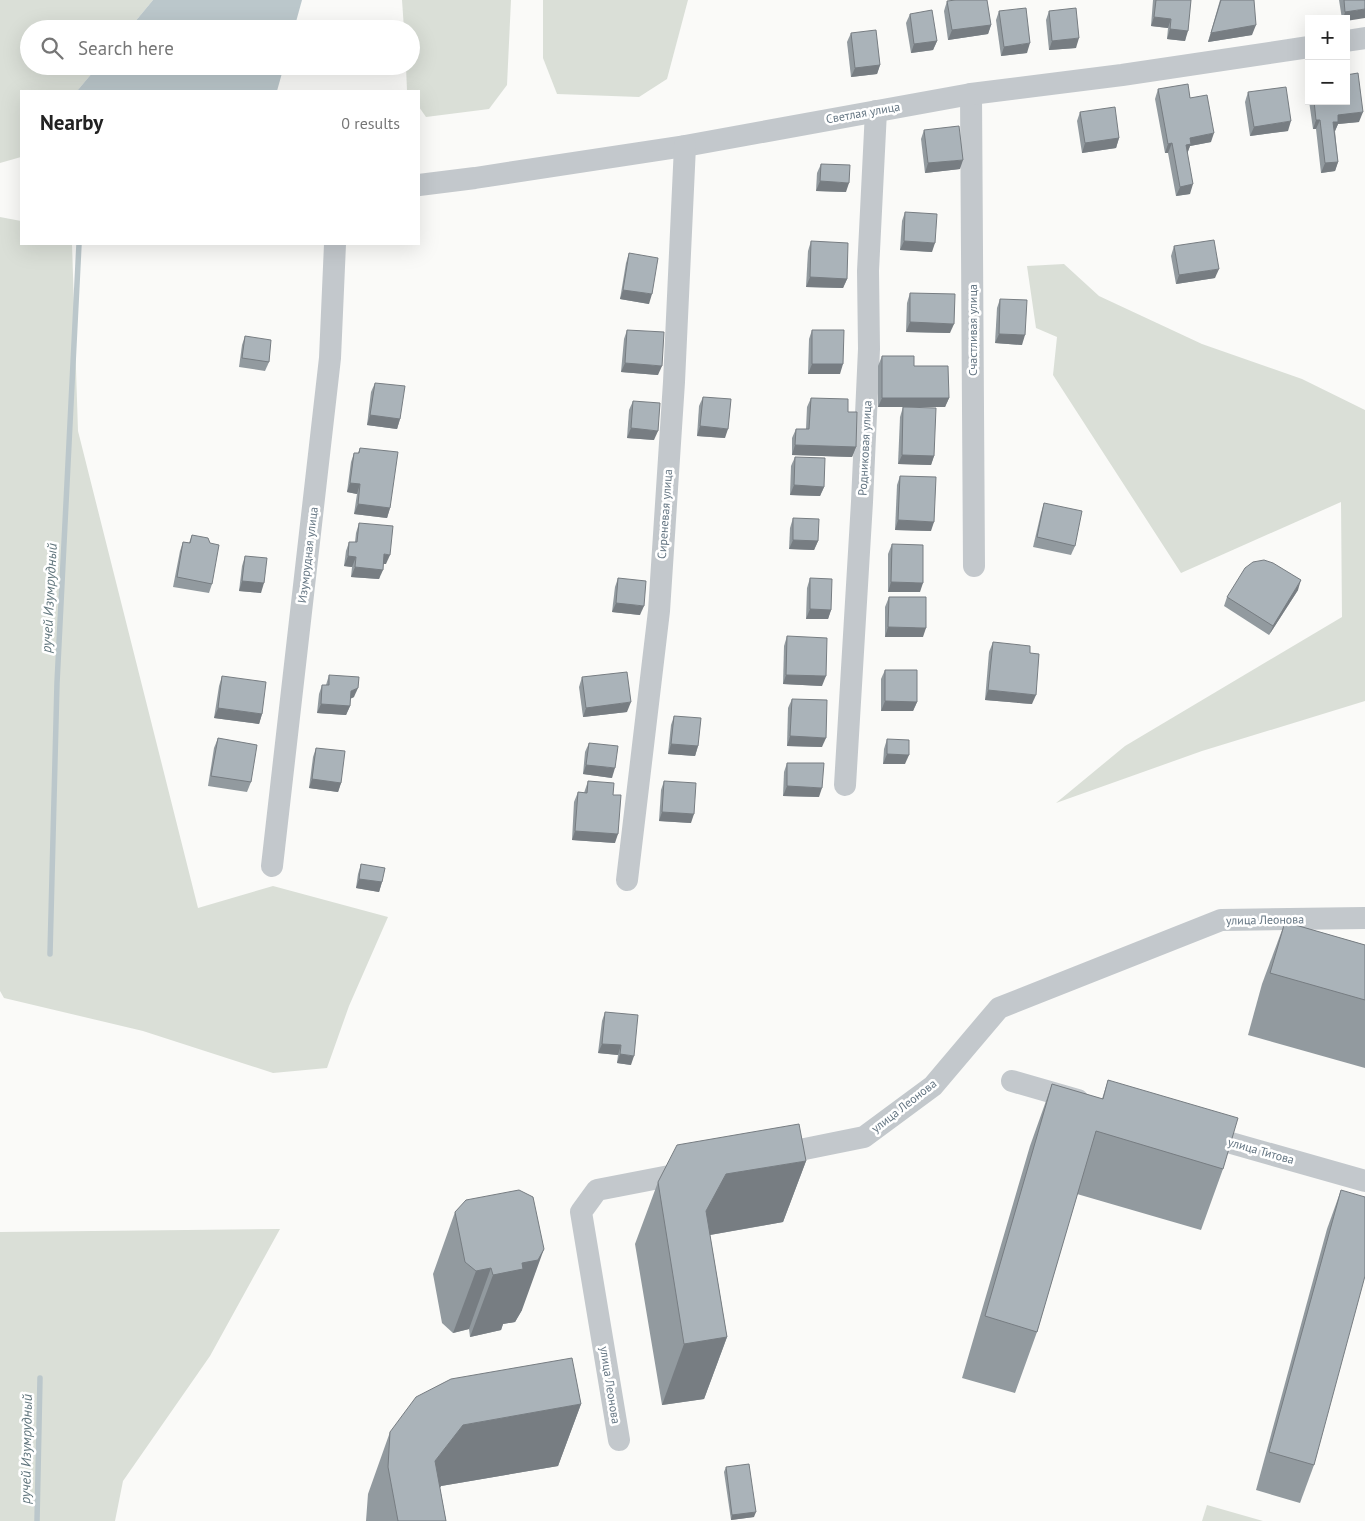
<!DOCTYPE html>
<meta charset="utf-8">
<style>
body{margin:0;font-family:"PT Sans",sans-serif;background:#f6f6f6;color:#222}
.controls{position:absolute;right:15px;top:15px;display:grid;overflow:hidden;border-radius:0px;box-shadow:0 5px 20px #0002}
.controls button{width:45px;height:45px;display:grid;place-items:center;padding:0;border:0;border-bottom:1px solid #e0e0e0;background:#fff;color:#222;font:25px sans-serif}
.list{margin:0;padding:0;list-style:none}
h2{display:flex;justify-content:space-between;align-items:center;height:65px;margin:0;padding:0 20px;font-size:21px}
h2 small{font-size:16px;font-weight:400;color:#767676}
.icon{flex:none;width:28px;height:28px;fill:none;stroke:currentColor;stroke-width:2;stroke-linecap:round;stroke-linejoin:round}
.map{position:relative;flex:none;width:1365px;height:1521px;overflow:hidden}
.search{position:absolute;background:#fff;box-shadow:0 5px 20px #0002;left:20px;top:20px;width:400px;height:55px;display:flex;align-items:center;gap:12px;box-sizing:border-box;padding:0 18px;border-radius:28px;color:#767676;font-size:19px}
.panel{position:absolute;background:#fff;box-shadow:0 5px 20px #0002;left:20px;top:90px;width:400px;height:155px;border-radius:0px}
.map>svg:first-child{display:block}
</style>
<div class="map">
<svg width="1365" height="1521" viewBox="0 0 1365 1521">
<rect width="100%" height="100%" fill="#fafaf8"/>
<g fill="#dadfd7">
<path d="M0,0H153L129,29H29V66H98L77,91H21V157L0,163Z"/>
<path d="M402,0H511L507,85L489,109L426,117L419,107V91H407L406,66H411V29H404Z"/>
<path d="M543,0H688L667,79L639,97L557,94L543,58Z"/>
<path d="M0,217L21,221V244H72L78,431L198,908L273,886L388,917L349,1006L327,1068L273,1073L143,1031L4,998L0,991Z"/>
<path d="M1064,264L1099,296L1202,344L1302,379L1365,410V701L1202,751L1056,803L1125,746L1342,617L1341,502L1181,573L1053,375L1057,337L1036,328L1027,266Z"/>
<path d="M280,1229L210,1356L123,1481L115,1521H0V1232Z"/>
<path d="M1207,1505L1263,1521H1202Z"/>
</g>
<g fill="#bbc7cb">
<path d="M153,0H302L294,29H129Z"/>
<path d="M98,66H284L277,91H77Z"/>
</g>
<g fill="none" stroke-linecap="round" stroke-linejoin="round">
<g stroke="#bbc7cb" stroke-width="5.5">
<path d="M50,954L57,683L79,244"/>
<path d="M37,1521L40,1378"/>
</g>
<g stroke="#c3c8cc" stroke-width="22">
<path d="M1346,41L1365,38"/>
<path d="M971,94L974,566"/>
<path d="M419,185L475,178L685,146L971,94L1122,75L1309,47"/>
<path d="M845,785L862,502L869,349L868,271L876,111"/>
<path d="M272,866L330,358L335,244"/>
<path d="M627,880L659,611L674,382L685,146"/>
<path d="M1012,1081L1078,1100"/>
<path d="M1203,1135L1365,1181"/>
<path d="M775,1155L864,1137L933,1086L999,1008L1221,920L1365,918"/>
<path d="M619,1440L581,1212L597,1190L690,1172"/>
</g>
</g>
<g fill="#929a9f">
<path d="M1153,0H1191L1185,41L1167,39L1168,28L1151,26Z"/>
<path d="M1220,0H1254L1252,35L1208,42Z"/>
<path d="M1339,0H1365L1346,19H1342Z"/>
<path d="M947,1L991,25L988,34L948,40L944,11Z"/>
<path d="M999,11L1027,53L1001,56L996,20Z"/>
<path d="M1049,11L1076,48L1049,50L1046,20Z"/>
<path d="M910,14L937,41L933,50L911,53L906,23Z"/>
<path d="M851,33L880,65L877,74L851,77L847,42Z"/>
<path d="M1309,67V98L1306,74Z"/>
<path d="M1158,89L1190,98L1211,142L1190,146L1187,154L1190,194L1176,196L1168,153H1165L1155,99Z"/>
<path d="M1248,92L1288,131L1250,136L1245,102Z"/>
<path d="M1309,101H1346L1359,122L1338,124L1335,131L1338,162L1335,171L1321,173L1316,129H1313Z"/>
<path d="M1080,112L1119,138L1116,148L1082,153L1077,121Z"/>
<path d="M924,130L960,169L925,173L921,139Z"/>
<path d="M821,164L846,192L816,191L817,173Z"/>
<path d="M905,212L932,252L900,250L902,221Z"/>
<path d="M811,241L847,279L843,288L806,287L808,251Z"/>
<path d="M1174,246L1215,278L1176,284L1171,256Z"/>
<path d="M629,253L649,304L620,299L626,263Z"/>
<path d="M910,293L950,333L906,332L907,303Z"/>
<path d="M1000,299L1022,345L995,343L997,308Z"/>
<path d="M627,330L658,375L621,372L624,339Z"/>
<path d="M812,330L840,374H808L809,339Z"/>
<path d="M245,336L269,362L265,371L239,367L242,345Z"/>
<path d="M882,356L914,366L949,398L945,407H878V366Z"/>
<path d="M375,383L400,419L397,429L367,425L371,392Z"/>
<path d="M703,397L725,438L697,436L699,406Z"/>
<path d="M811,398L848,412L856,447L852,457L792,455V438L796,429H806L807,407Z"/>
<path d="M633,401L654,440L627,438L629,410Z"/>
<path d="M903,407L934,456L931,465L898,464L900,417Z"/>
<path d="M360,448L390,508L387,518L354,514L357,494L347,492L351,462L354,453H358Z"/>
<path d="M795,457L824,487L820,496L790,495L791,466Z"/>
<path d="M900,476L931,531L895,530L897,485Z"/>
<path d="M1044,503L1075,546L1071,555L1033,547L1041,513Z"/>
<path d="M793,518L818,541L814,550L789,549L790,528Z"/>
<path d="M359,523L386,564H383L379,579L351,577L352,567L344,566L346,551L349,542H355L356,533Z"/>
<path d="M192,535L212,584L209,593L173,587L180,551L183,542L189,543Z"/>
<path d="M892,544L920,592H888V554Z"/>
<path d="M245,556L261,593L239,591L242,566Z"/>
<path d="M618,578L640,615L612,612L615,587Z"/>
<path d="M810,578L831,610L828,619H806L807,588Z"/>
<path d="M1298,590L1269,635L1224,606L1227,597Z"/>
<path d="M889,597L923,637H885V607Z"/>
<path d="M787,636L822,686L783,684L784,646Z"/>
<path d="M993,642L1030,653L1032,704L985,700L989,652Z"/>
<path d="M885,670L917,702L913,711H881V679Z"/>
<path d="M329,675L354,697L350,699V706L346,715L317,713L319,694L322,685H326Z"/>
<path d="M222,676L262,714L259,724L214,718L219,686Z"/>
<path d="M582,677L627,712L583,717L579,687Z"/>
<path d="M792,699L822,747L787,746L788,708Z"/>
<path d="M674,716L698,746L695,756L668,754L671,725Z"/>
<path d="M218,738L251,782L247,792L208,786L214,748Z"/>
<path d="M887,739L905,764H883L884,749Z"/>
<path d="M589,743L612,778L583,774L585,752Z"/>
<path d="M316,748L341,783L338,792L309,788L313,757Z"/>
<path d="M787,763L819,797L783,796L784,772Z"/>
<path d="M588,781L613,795L615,843L572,840L574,802L578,792L584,793Z"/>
<path d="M664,781L691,823L659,821L661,790Z"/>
<path d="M361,864L382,882L379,892L356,888L358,874Z"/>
<path d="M1285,922L1365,945V1068L1248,1035L1262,984Z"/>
<path d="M605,1012L631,1065L617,1063L618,1055L598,1053L602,1021Z"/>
<path d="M1108,1080L1223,1169L1201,1230L1077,1194L1037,1332L1015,1393L962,1378L1030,1146L1052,1084L1102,1099Z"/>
<path d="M806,1161L783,1222L710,1235L727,1337L704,1399L662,1405L635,1244L658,1182Z"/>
<path d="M1341,1190L1314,1465L1300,1503L1256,1490L1327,1229Z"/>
<path d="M455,1212L522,1310L515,1322L503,1324L501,1330L470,1337L469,1329L453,1333L442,1323L433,1274Z"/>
<path d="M581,1404L558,1466L441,1486L440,1488L446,1521H366L368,1494L390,1432Z"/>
<path d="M726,1467L754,1517L731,1520L724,1472Z"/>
</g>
<g fill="#777d82">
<path d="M1365,9V18L1346,21V19H1343L1345,12Z"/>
<path d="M1154,17L1171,19L1168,28L1151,26Z"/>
<path d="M991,25L988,34L948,40L952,30Z"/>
<path d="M1256,25L1252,35L1208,42L1211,33Z"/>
<path d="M1170,29L1188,31L1185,41L1167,39Z"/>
<path d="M1079,38L1076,48L1049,50L1052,41Z"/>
<path d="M937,41L933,50L911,53L914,44Z"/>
<path d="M1030,43L1027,53L1001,56L1004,47Z"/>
<path d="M880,65L877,74L851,77L855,68Z"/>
<path d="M1363,112L1359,122L1338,124L1335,131L1330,132L1333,122L1338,115Z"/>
<path d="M1316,120H1320L1316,129H1313Z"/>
<path d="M1291,121L1288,131L1250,136L1254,127Z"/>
<path d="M1214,133L1211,142L1190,146L1187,154L1186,145L1190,138Z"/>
<path d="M1119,138L1116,148L1082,153L1085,143Z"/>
<path d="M1172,143L1168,153H1165L1168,144Z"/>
<path d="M963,160L960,169L925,173L928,163Z"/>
<path d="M1338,162L1335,171L1321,173L1325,163Z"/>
<path d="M820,181L849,183L846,192L816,191Z"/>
<path d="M1193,184L1190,194L1176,196L1180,187Z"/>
<path d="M904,241L935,243L932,252L900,250Z"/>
<path d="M1219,269L1215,278L1176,284L1179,275Z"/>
<path d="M810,277L847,279L843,288L806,287Z"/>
<path d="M623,290L652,294L649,304L620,299Z"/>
<path d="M910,322L954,324L950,333L906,332Z"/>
<path d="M999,334L1025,335L1022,345L995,343Z"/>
<path d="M625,363L662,366L658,375L621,372Z"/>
<path d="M812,364H843L840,374H808Z"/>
<path d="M882,398H949L945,407H878Z"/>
<path d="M370,415L400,419L397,429L367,425Z"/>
<path d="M700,426L728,429L725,438L697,436Z"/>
<path d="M631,428L658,431L654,440L627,438Z"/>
<path d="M795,445L856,447L852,457L792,455Z"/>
<path d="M902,455L934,456L931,465L898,464Z"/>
<path d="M350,483L360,484L357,494L347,492Z"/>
<path d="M794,485L824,487L820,496L790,495Z"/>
<path d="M358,504L390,508L387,518L354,514Z"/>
<path d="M898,520L934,522L931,531L895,530Z"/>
<path d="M793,540L818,541L814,550L789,549Z"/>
<path d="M384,554L390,555L386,564H381Z"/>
<path d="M348,556L356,557L352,567L344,566Z"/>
<path d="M355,567L383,570L379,579L351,577Z"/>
<path d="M1301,580L1298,590L1269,635L1273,626Z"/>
<path d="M242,581L264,583L261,593L239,591Z"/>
<path d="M891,582L923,583L920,592H888Z"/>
<path d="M616,603L644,606L640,615L612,612Z"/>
<path d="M810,609L831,610L828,619H806Z"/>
<path d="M888,627L926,628L923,637H885Z"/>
<path d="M786,675L826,676L822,686L783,684Z"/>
<path d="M358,688L354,697L347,700L351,691Z"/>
<path d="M988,690L1036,695L1032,704L985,700Z"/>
<path d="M885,701L917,702L913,711H881Z"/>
<path d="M631,702L627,712L583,717L586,708Z"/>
<path d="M321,704L350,706L346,715L317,713Z"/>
<path d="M218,708L262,714L259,724L214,718Z"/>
<path d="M790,736L826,738L822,747L787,746Z"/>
<path d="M671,744L698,746L695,756L668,754Z"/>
<path d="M887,754L909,755L905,764H883Z"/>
<path d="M586,765L615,768L612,778L583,774Z"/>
<path d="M312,779L341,783L338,792L309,788Z"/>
<path d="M787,786L822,788L819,797L783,796Z"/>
<path d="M662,812L694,814L691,823L659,821Z"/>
<path d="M575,831L618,834L615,843L572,840Z"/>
<path d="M359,879L382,882L379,892L356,888Z"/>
<path d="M602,1044L621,1045L618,1055L598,1053Z"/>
<path d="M620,1054L634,1056L631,1065L617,1063Z"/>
<path d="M806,1161L783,1222L704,1236L706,1211L726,1174Z"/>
<path d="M544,1249L522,1310L515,1322L503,1324L501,1330L470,1337L493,1275L522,1263Z"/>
<path d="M491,1268L469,1329L453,1333L476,1271Z"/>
<path d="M727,1337L704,1399L662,1405L684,1344Z"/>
<path d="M581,1404L558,1466L441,1486L413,1521L435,1461L463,1425Z"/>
<path d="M756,1512L754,1517L731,1520L732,1515Z"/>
</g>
<g fill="#aab3b9" stroke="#777d82">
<path d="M956,0H987L991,25L952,30L947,1Z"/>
<path d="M1156,0H1191L1188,31L1170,29L1171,19L1154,17Z"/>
<path d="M1221,0H1254L1256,25L1211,33Z"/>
<path d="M1344,0H1365V9L1345,12Z"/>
<path d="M1026,8L1030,43L1004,47L999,11Z"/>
<path d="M1076,8L1079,38L1052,41L1049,11Z"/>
<path d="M932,10L937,41L914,44L910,14Z"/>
<path d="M876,30L880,65L855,68L851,33Z"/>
<path d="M1358,73L1363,112L1338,115V122H1333L1338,162L1325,163L1320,120H1316L1314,101H1346V75Z"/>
<path d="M1188,84L1190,98L1207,95L1214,133L1190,138L1191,144L1186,145L1193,184L1180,187L1172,143L1168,144L1158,89Z"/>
<path d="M1286,87L1291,121L1254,127L1248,92Z"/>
<path d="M1115,107L1119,138L1085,143L1080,112Z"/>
<path d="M959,126L963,160L928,163L924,130Z"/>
<path d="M821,164L850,165L849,183L820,181Z"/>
<path d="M905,212L937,214L935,243L904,241Z"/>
<path d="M1214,240L1219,269L1179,275L1174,246Z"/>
<path d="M811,241L848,243L847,279L810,277Z"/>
<path d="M629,253L658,258L652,294L623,290Z"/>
<path d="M910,293L955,294L954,324L910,322Z"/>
<path d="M1000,299L1027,300L1025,335L999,334Z"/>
<path d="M627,330L664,332L662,366L625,363Z"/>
<path d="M812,330H844L843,364H812Z"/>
<path d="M245,336L271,340L269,362L242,358Z"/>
<path d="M882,356H914V366H948L949,398H882Z"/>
<path d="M375,383L405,386L400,419L370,415Z"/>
<path d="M703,397L731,399L728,429L700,426Z"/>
<path d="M811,398L848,399V412H857L856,447L795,445L796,429H809Z"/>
<path d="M633,401L660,403L658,431L631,428Z"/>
<path d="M903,407L936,408L934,456L902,455Z"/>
<path d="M360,448L398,452L390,508L358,504L360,484L350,483L354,453H359Z"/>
<path d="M795,457L825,458L824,487L794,485Z"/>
<path d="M900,476L936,477L934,522L898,520Z"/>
<path d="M1044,503L1082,511L1075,546L1037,537Z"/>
<path d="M793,518L819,519L818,541L793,540Z"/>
<path d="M359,523L393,526L390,555L384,554L383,570L355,567L356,557L348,556L349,542H357Z"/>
<path d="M192,535L208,538L210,543L219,545L212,584L177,577L183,542L190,543Z"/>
<path d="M892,544L923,545V583L891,582Z"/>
<path d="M245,556L267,558L264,583L242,581Z"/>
<path d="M1264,560L1273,563L1301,580L1273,626L1227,597L1245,568L1253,562Z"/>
<path d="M618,578L646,581L644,606L616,603Z"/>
<path d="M810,578L832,579L831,610L810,609Z"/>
<path d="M889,597H926V628L888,627Z"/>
<path d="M787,636L827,638L826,676L786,675Z"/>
<path d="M993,642L1030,646V653L1039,654L1036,695L988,690Z"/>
<path d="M885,670H917V702L885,701Z"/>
<path d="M627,672L631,702L586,708L582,677Z"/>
<path d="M329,675L359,677L358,688L351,691L350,706L321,704L322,685H329Z"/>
<path d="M222,676L266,682L262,714L218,708Z"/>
<path d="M792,699L827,700L826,738L790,736Z"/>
<path d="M674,716L701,718L698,746L671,744Z"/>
<path d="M218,738L257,745L251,782L211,776Z"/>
<path d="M887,739L909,740V755L887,754Z"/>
<path d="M589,743L618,746L615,768L586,765Z"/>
<path d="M316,748L345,751L341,783L312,779Z"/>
<path d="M787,763H824L822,788L787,786Z"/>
<path d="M588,781L614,783L613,795H621L618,834L575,831L578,792L587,793Z"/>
<path d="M664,781L696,783L694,814L662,812Z"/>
<path d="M361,864L385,868L382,882L359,879Z"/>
<path d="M1285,922L1365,945V1000L1270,973Z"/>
<path d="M605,1012L638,1015L634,1056L620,1054L621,1045L602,1044Z"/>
<path d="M1108,1080L1238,1118L1223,1169L1096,1131L1037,1332L985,1316L1052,1084L1103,1099Z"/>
<path d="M799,1124L806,1161L726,1174L706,1211L727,1337L684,1344L658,1182L677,1145Z"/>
<path d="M519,1190L533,1197L544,1249L538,1260L522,1263L523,1269L493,1275L491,1268L476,1271L465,1262L455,1212L466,1200Z"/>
<path d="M1341,1190L1365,1197V1276L1314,1465L1269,1452Z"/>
<path d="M572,1358L581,1404L463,1425L435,1461L446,1521H398L388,1467L390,1432L416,1397L451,1379Z"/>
<path d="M749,1464L756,1512L732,1515L726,1467Z"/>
</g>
<g text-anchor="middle" stroke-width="5" stroke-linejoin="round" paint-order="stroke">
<g font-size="12" fill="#657683" stroke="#fff">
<text transform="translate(863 113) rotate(-10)" y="4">Светлая улица</text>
<text transform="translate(973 330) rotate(-90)" y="4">Счастливая улица</text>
<text transform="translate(865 448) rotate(-87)" y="4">Родниковая улица</text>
<text transform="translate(665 514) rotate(-86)" y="4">Сиреневая улица</text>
<text transform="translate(308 555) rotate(-83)" y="4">Изумрудная улица</text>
<text transform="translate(1265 920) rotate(-1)" y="4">улица Леонова</text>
<text transform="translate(904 1106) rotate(-38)" y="4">улица Леонова</text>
<text transform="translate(1261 1151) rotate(16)" y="4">улица Титова</text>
<text transform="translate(610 1385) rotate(81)" y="4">улица Леонова</text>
</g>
<g font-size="14" font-style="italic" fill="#60757c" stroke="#fff">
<text transform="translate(49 598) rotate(-87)" y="5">ручей Изумрудный</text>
<text transform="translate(26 1449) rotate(-89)" y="5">ручей Изумрудный</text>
</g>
</g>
</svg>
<div class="controls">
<button>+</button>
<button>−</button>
</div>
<div class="search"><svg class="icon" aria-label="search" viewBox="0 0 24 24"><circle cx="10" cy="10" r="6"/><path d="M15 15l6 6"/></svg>Search here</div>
<section class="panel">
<h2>Nearby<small>0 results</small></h2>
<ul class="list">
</ul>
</section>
</div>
